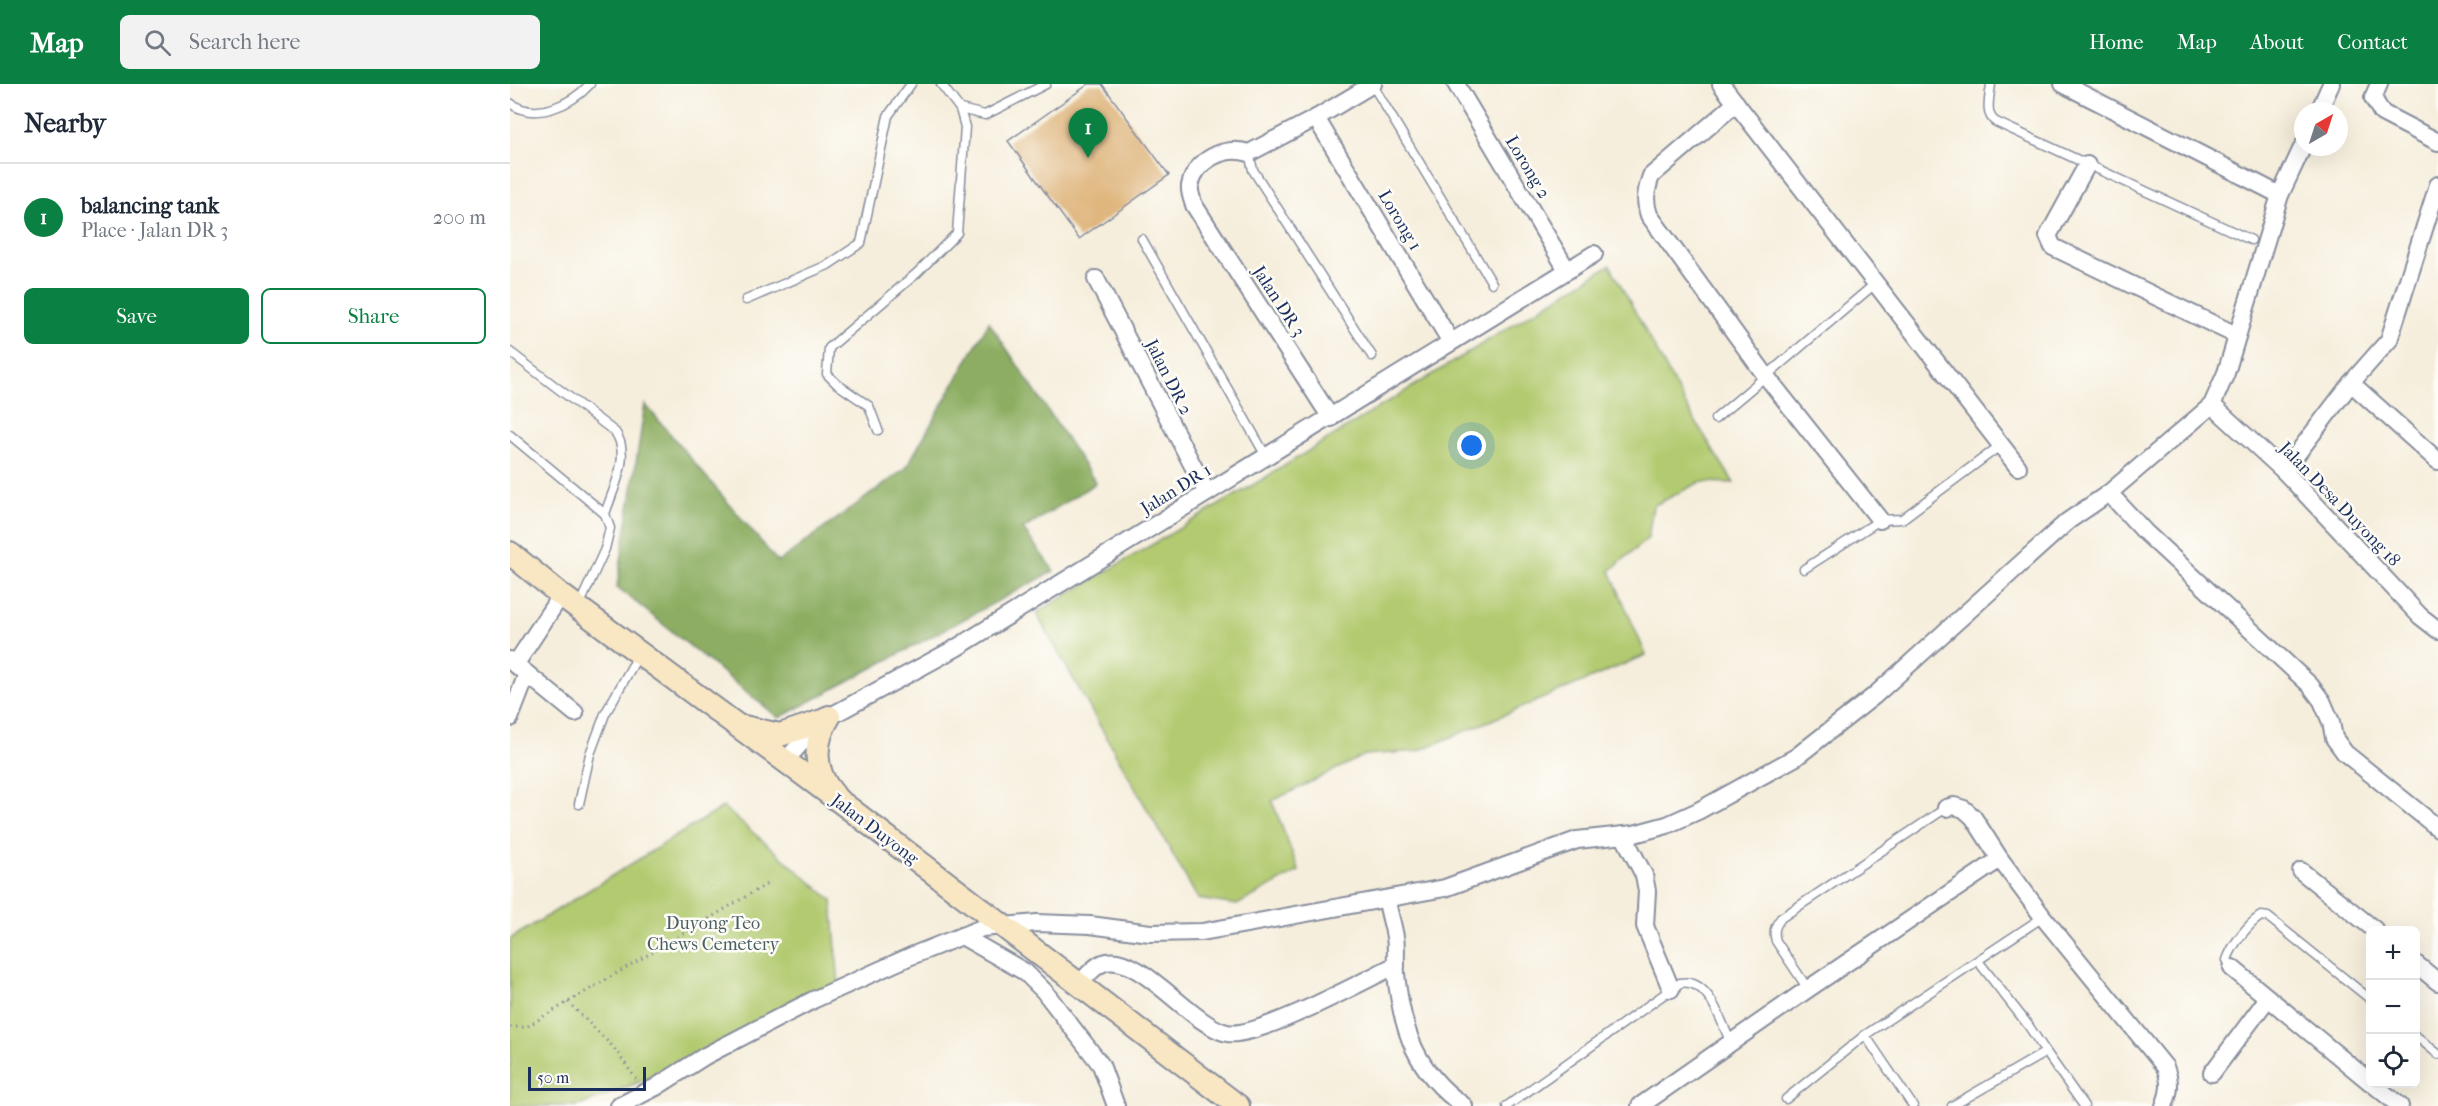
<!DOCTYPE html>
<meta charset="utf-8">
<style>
body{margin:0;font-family:"IM FELL French Canon",serif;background:#f2f2f3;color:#1f2937}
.controls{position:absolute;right:18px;bottom:18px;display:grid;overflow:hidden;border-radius:9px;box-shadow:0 6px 24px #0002}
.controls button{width:54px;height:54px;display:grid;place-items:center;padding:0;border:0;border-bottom:2px solid #e0e1e3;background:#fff;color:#1f2937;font:30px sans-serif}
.compass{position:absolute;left:1784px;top:18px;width:54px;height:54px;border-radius:50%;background:#fff;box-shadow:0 6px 24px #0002;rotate:39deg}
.scale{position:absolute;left:18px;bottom:15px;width:118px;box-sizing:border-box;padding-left:6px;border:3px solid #1b2f5e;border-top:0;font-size:16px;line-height:21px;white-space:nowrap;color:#1b2f5e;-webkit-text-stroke:4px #fdfcf7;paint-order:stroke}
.you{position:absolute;left:962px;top:362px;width:21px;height:21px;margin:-15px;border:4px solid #fff;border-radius:50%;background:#1a73e8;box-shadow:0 0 0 9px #1a73e833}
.badge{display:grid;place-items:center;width:39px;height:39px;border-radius:50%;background:#0b8043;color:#fff;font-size:20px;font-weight:700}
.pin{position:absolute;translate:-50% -50px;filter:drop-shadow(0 2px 3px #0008)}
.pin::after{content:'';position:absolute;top:32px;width:21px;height:18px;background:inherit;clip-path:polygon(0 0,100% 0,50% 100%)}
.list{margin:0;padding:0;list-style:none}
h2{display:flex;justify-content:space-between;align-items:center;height:78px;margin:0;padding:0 24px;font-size:26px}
h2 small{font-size:20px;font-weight:400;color:#747a83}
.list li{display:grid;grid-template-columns:39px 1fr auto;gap:18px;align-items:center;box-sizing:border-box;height:108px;padding:0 24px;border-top:2px solid #e0e1e3}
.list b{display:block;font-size:22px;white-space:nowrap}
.list p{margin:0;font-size:20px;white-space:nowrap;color:#747a83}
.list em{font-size:20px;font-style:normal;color:#747a83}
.actions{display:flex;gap:12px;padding:18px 24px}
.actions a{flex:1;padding:14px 0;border:2px solid #0b8043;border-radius:9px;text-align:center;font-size:21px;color:#0b8043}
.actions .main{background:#0b8043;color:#fff}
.icon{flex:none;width:33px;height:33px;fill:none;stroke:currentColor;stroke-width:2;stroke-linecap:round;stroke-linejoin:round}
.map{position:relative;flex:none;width:1928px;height:1022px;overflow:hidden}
header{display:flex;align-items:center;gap:36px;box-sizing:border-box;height:84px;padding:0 30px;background:#0b8043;color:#fff}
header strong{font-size:28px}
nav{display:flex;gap:33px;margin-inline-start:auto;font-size:21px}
.search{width:420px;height:54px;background:#f2f2f3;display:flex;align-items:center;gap:15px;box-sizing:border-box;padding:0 21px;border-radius:9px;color:#747a83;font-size:22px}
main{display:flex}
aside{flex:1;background:#fff}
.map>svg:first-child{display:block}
</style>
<header>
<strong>Map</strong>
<div class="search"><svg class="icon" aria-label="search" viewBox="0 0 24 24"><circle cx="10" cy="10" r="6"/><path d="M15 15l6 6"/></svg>Search here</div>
<nav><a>Home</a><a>Map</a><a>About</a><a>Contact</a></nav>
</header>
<main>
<aside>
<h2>Nearby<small></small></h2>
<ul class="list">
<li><span class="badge">1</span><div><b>balancing tank</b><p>Place · Jalan DR 3</p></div><em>200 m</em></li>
</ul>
<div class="actions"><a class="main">Save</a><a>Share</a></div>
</aside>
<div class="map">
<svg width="1928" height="1022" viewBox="0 0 1928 1022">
<rect width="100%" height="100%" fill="#fdfcf7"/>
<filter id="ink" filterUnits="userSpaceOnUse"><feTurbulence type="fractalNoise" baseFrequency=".0167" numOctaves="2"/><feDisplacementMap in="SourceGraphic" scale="12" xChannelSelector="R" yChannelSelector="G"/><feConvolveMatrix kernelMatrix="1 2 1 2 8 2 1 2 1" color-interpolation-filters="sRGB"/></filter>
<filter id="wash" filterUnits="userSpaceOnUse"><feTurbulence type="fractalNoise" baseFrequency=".008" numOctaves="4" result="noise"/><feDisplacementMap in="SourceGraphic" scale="24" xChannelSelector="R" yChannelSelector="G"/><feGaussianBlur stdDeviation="1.35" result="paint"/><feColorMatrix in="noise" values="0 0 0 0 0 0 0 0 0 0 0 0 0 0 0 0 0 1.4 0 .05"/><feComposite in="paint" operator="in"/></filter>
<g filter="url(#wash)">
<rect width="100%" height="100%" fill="#f6eedc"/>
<g fill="#b2ca6f" stroke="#667c66" stroke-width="1.5">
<path d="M1100,181L1179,327L1224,399L1190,398L1143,422L1138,454L1100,487L1136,571L908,667L855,671L762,717L789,787L727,821L688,815L526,529L748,398Z"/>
<path d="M213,723L322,816L329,902L139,994L87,1015L68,1022H0V855Z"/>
</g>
<path fill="#8dae62" stroke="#546e60" stroke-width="1.5" d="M479,238L586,399L513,445L544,487L269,634L107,503L135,320L268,478L396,384Z"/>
<g id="blocks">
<path fill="#dfb67e" d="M579,0H592L659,91L569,155L498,57Z"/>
</g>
</g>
<g filter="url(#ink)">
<use href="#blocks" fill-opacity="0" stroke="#888e9d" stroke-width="1.5"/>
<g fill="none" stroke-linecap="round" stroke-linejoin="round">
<defs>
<g id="service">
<path d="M862,0L982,199"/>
<path d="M1481,0C1480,12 1474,31 1486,38L1741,156"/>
<path d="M0,19C26,38 62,20 80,0"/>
<path d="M450,25L475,31L536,0"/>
<path d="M739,69L743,86L862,272"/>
<path d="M632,155L756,372"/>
<path d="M236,216L318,181L351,159L378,32L401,0"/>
<path d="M0,268L105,348C122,371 103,405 95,430"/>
<path d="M1205,335L1366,199"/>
<path d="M368,346L359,322L327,300L317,290L319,264L407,189L447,149L455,43L450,25L431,0"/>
<path d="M0,351L95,430L100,444L95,465L68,524"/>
<path d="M1294,485L1370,436L1392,435L1491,361"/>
<path d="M69,720L80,670L95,630L129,570"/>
<path d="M1722,884L1717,876C1722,861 1738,840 1751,832L1758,833L1860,915"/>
<path d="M1298,905L1266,857C1263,847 1265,842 1271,834L1436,724"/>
<path d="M1355,951L1403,1022"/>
<path d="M1906,952L1928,970"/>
<path d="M1536,968L1574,1022"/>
<path d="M1276,1015L1355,951L1533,833"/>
<path d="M997,1022L1170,899C1199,893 1211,938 1221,959"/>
<path d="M1442,1022L1536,968L1518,941L1468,877"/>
</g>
<g id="minor">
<path d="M946,0L1057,186"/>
<path d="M1211,0L1508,383"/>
<path d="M1553,0L1770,111"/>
<path d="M1869,0L1863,14L1872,29L1928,58"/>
<path d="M1226,19L1141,92C1136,107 1134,116 1139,131L1256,292L1370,436"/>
<path d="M1809,27L1821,0"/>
<path d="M806,34L941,258"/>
<path d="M1577,81L1538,152L1543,163L1726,251"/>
<path d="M586,195L697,409"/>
<path d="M1841,299L1928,377"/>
<path d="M1702,321L1774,387L1910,532L1928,546"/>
<path d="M821,334L684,121C682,115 679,108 680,102C685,76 715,61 739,69L806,34L863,0"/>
<path d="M1774,387L1841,299L1879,256L1928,101"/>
<path d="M1599,409L1635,448L1800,601L1812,617L1821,638L1824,654L1835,669L1928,744"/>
<path d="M0,576L65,629"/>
<path d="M5,581L51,511"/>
<path d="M0,634L17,590"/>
<path d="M274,678L303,646L319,633L446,564L1084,170"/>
<path d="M1436,724L1444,722L1454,725L1463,733L1490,775L1533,833L1655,983C1661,998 1660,1007 1654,1022"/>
<path d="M1113,751L1134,791L1137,807L1135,842L1161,905"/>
<path d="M1791,787L1865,846"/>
<path d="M877,817C879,829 883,841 885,853C887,865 885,878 886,890C892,947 906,988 954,1022"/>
<path d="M452,852L515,888L534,907L591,981L606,1022"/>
<path d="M1906,880L1928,898"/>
<path d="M1722,884L1860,998"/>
<path d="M569,900C575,894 584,882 593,879C628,866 680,941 717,949C747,955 853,897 886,881"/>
<path d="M1702,989L1758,914"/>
<path d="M1863,1000L1890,1022"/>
<path d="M109,1022L146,1003L195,972L303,916L401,872L472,844L527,839L580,841L640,849L692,848L935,804L1067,756L1124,750L1157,741L1188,727L1286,673L1364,612L1558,437L1599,409L1702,321L1716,289L1770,111L1793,62"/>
<path d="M1130,1022L1298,905L1490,775"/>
</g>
<g id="secondary">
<path d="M0,469L51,511L340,725L728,1022"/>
<path d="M319,633C303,658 303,688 324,711"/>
<path d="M234,643L270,651L312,637"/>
</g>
</defs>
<use href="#service" stroke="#888e9d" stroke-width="11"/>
<use href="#minor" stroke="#888e9d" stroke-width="20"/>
<use href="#secondary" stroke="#888e9d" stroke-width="26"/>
<g stroke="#888e9d" stroke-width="3" stroke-dasharray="1.5 4.5" stroke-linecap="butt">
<path d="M58,918L104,964L126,995"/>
<path d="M0,943H16L257,800"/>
</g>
<use href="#service" stroke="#fff" stroke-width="8"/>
<use href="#minor" stroke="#fff" stroke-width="16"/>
<use href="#secondary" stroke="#f9e7c3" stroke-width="22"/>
</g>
</g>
<g text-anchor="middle" stroke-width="5" stroke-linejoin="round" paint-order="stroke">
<g font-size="18" fill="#1b2f5e" stroke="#fdfcf7">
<text transform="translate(1018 83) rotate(59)" y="6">Lorong 2</text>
<text transform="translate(890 136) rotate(59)" y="6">Lorong 1</text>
<text transform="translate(769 217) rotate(57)" y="6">Jalan DR 3</text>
<text transform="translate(659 293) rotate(63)" y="6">Jalan DR 2</text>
<text transform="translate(666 405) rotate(-32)" y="6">Jalan DR 1</text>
<text transform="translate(1830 420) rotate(46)" y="6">Jalan Desa Duyong 18</text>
<text transform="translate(365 745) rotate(37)" y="6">Jalan Duyong</text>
</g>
<g font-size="18" fill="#485e63" stroke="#fdfcf7">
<text x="203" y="845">Duyong Teo<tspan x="203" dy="21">Chews Cemetery</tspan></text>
</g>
</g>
</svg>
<div class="controls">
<button>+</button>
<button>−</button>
<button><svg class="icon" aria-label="locate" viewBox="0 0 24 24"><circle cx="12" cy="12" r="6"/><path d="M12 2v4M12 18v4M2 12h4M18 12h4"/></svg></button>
</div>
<svg class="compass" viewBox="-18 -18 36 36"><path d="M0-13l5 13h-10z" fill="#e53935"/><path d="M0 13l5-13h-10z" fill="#747a83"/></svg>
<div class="scale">50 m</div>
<div class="you"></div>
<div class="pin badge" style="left:578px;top:74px">1</div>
</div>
</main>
